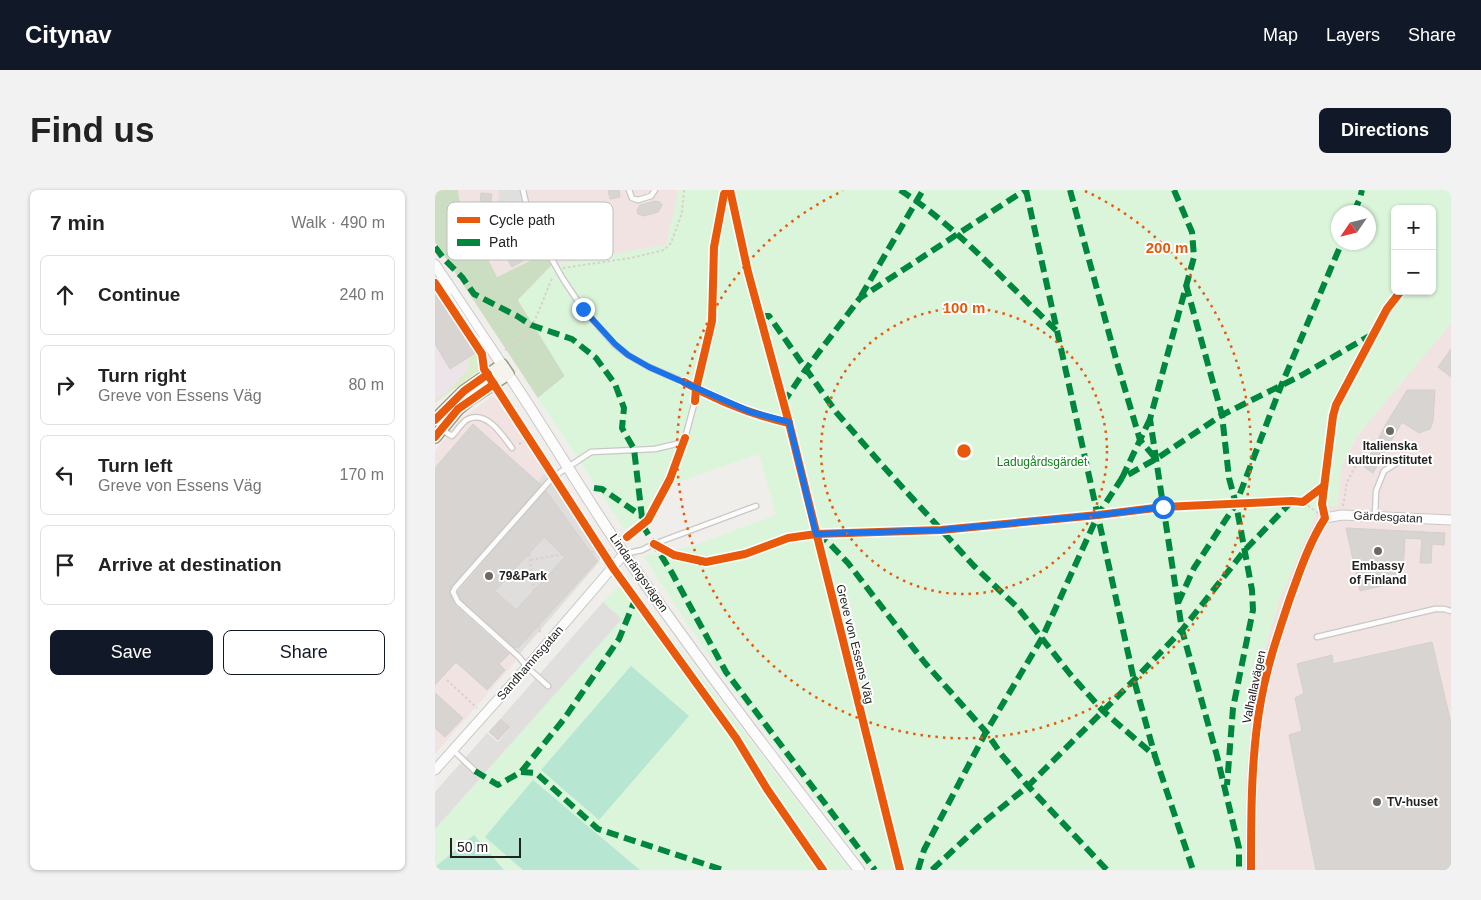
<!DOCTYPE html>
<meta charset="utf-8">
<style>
body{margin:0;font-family:Arial,sans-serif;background:#f2f2f2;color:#222}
.controls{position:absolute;right:15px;top:15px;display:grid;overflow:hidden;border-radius:8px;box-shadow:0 1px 4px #0004}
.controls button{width:45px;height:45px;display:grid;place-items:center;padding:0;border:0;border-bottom:1px solid #e0e0e0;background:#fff;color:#222;font:25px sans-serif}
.compass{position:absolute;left:896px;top:15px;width:45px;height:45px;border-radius:50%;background:#fff;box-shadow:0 1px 4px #0004;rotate:235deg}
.scale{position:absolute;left:15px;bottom:12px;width:71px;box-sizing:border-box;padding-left:5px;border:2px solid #222;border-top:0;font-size:14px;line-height:18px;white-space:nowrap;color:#222;-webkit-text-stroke:4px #fff;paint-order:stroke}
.stop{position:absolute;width:15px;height:15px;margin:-11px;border:4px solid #1a73e8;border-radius:50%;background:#fff}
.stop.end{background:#1a73e8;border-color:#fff;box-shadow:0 1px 5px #0008}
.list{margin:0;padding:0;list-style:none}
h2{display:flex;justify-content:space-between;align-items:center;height:65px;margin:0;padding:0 20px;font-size:21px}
h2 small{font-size:16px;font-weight:400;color:#767676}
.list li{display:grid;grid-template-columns:32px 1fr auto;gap:15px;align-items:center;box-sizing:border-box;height:80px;margin:0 10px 10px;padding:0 10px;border:1px solid #e0e0e0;border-radius:8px}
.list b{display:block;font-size:19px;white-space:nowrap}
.list p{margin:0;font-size:16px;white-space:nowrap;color:#767676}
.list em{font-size:16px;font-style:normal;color:#767676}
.actions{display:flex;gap:10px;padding:15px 20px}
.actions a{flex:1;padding:11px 0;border:1px solid #111827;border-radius:8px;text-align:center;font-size:18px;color:#111827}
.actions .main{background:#111827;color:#fff}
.icon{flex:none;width:28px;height:28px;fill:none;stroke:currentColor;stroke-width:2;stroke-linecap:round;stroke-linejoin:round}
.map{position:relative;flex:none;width:1016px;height:680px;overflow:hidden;border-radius:8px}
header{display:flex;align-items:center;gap:30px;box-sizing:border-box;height:70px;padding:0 25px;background:#111827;color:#fff}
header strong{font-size:24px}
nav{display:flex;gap:28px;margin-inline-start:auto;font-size:18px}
.intro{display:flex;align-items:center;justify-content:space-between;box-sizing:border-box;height:120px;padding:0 30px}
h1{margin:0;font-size:35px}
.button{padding:12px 22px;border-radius:8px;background:#111827;color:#fff;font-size:18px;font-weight:700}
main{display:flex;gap:30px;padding:0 30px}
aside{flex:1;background:#fff;border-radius:8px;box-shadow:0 1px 4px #0004}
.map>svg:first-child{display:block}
</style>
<header>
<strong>Citynav</strong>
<nav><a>Map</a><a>Layers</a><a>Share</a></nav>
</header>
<div class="intro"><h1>Find us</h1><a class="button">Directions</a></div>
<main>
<aside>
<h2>7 min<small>Walk · 490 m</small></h2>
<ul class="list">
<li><svg class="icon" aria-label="ahead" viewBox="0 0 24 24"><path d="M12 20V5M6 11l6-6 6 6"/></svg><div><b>Continue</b></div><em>240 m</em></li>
<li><svg class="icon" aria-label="right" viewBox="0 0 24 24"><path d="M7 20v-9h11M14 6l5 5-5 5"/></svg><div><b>Turn right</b><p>Greve von Essens Väg</p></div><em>80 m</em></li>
<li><svg class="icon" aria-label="left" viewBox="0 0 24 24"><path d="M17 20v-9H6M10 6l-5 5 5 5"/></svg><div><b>Turn left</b><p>Greve von Essens Väg</p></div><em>170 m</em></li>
<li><svg class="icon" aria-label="arrive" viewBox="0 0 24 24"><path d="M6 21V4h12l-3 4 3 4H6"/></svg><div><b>Arrive at destination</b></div></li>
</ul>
<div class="actions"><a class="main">Save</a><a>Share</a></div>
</aside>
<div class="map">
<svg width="1016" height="680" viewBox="0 0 1016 680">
<rect width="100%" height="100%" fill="#f0eeeb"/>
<path fill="#dfdedc" d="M111,282L166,364L164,372L81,468L8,402Z"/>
<g fill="#f1e3e1">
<path d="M23,0H242L243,5L231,55L117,75L109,64L62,87L24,9Z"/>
<path d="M1016,133V680H809L811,586L816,524L829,461L844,410L880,326L886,317L902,315L906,278L922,246Z"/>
<path d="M57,206L68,213L111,282L8,402L81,468L80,472L0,564V261L24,231Z"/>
</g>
<path fill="#ede4e9" d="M0,96L44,166L43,180L0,213Z"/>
<path fill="#ddeccb" d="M40,163L45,176V180L0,213V209C14,203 23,190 33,179L34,167Z"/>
<path fill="#cbdec1" d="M0,0H23L24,9L62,87L109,64L117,75L83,110L130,186L103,208L0,52Z"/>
<g fill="#daf5da" fill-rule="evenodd">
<path d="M242,0H1016V133L922,246L906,278L902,316L886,317L880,326L844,411L829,461L816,524L811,586L809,680H435L426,670L277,471L208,366L257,356L341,325L324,264L225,298L212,324L190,340L103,208L130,186L83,110L117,75L231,55L243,5ZM960,19H997V101H960ZM904,22H934V52H904Z"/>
<path d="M186,394L202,403L415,680H0V639L187,429L168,412Z"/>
</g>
<g fill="#b7e6d2">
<path d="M196,476L254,526L164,630L106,580Z"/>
<path d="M98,590L205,680H88L50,647Z"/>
<path d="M39,645L69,680H0V677Z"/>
</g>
<g fill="#e0dfde">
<path d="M64,0H91V19L63,16Z"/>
<path d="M168,412L187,429L0,639V602L52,543L63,552L76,537L66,528Z"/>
</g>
<g fill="#d7d4d2" stroke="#d3d0cc" fill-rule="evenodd">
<path d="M173,0H184L185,7L175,9Z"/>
<path d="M46,3L57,4L55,17L45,15Z"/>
<path d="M220,11L225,12L227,15L223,22L209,26L203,24L202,21L205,15Z"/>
<path d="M76,48L89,70L77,77L64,55Z"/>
<path d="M0,98L40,163L15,179L0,154Z"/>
<path d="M1016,159V187L1003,177Z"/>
<path d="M972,200H1000L998,231L995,239L984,243L967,232L938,283L929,277L951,234Z"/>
<path d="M38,234L106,295L17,395L14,401L20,415L74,464L64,474L70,480L52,500L21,472L0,495V278Z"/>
<path d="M111,301L162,371L83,458L81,456L80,458L26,410L23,402ZM109,347L130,367L81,420L60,401Z"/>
<path d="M911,338L1010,343L1009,355L997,354L996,373H985L987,349L970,348L968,381H961L960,393L925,401Z"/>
<path d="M997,452L1016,533V680H881L854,545L867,541L860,508L869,503L862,474L897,465L898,474Z"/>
<path d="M0,503L28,528L10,547L0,538Z"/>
<path d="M66,529L75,537L63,550L54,542Z"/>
</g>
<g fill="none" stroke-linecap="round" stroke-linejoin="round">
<defs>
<g id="service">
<path d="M88,0L93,22L104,47L128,89L148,119L180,155L193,165L214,177L249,192L258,200L260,211L250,248L245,253L220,259L156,262L118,287L20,398L18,402L23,412L84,467L92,477L113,496"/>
<path d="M194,0L197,8L203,10L216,6L220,0"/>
<path d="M7,240L17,246C21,242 27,232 33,229C52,220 68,246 77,258"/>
<path d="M940,326L941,301L949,281L971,267"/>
<path d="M189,364L207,360L219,354L321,316"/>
<path d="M882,447L1000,419H1009L1016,421"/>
<path d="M18,560L40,581"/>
</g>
<g id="minor">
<path d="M0,580L92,477L189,364"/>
<path d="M816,680C816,624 816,565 826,510C832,476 843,444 854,411C864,383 874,353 890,328L907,325L1016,330"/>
</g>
<g id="tertiary">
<path d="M0,75L67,175"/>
<path d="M73,184C113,243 149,306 190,365C264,472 344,576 424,680"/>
</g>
<path id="secondary" d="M0,230L29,201L67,175L73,184L34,210L23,219L0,247"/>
</defs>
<use href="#service" stroke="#c9c8c7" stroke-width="7"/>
<use href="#minor" stroke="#c9c8c7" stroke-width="11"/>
<use href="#tertiary" stroke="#c9c8c7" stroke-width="12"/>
<use href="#secondary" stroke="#999a82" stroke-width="14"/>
<g stroke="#dccecd" stroke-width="2" stroke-dasharray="2.5 2.5" stroke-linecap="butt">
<path d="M128,78L196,68L229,60L236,53L247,23L249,0"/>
<path d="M70,160C75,157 81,153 86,149C101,137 109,104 118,87"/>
<path d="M84,254L99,246"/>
<path d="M908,316L912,292L931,256"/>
<path d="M883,323L868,312L889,296"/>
<path d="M156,362H167"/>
<path d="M94,364L99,401"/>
<path d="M169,364L174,360"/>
<path d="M96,370L128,364"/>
<path d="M104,435L105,444"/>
<path d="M12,490L42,518"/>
</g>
<use href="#service" stroke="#fdfcfc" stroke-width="4.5"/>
<use href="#minor" stroke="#fdfcfc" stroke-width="9"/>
<use href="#tertiary" stroke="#fdfcfc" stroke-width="10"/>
<use href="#secondary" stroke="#f4f4ed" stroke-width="11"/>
<path stroke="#ccc" stroke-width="1" d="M16,104L44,147"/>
<g stroke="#00873e" stroke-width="6" stroke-dasharray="12 6" stroke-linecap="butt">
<path d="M465,0C524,38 572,94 623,142"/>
<path d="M591,0L699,490L720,566"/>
<path d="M635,0L681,169L705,250L721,269"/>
<path d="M739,0L757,42L759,67L715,229L747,440L782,566L804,658V680"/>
<path d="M919,22L925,8L927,0"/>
<path d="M0,57L9,69L27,87L39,104L82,126L96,135L137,149L161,168L180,194L189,218L187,238L199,259L208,336L237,383L291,482L440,680"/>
<path d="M751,95L787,225L794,288L801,314L817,400L818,420L798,518L792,595"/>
<path d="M426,106L488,0"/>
<path d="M325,126H334L401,222L448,276L539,376L583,418L635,484L668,521L720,566L758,680"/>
<path d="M348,213L371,179L425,108L590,0"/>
<path d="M687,288L715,229"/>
<path d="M159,298L167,299L208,327"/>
<path d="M382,344L393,352L413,373L490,473L551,542L566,564L593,596L672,680"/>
<path d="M743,413L759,378L801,314L846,196L907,52"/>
<path d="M40,581L63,595L86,582L129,529L184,449L200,410"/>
<path d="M86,582L101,583L163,639L288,680"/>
<path d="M483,680L489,660L551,542L607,448L663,325L687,288L721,269L787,225L867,185L936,145"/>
<path d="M497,680L544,636L593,596L700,489L747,440L810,360L857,311"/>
</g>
<defs>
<g id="cycleway">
<path d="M295,0L313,82L354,233L465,680"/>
<path d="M0,93L47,164L49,179L178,378L301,548L332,599L388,680"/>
<path d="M249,192C281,210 318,225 354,233"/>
<path d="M260,211L261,199L277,131L279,57L289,4L293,0"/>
<path d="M0,230L29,201L53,184"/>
<path d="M0,247L23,219L59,194"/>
<path d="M192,347L213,330L235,289L250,248"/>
<path d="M219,354L239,365L271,372L310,364L353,348L381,344L506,340L663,325L728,317L857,311L868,312L889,296"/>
<path d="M816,680C816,624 816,565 826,510C832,476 843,444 854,411C864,383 874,353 890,328L887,314L898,226L901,215L952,119L966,101"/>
</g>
</defs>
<use href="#cycleway" stroke="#fff" stroke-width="11"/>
<use href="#cycleway" stroke="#e8590c" stroke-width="8"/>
</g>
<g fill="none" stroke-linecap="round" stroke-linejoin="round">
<path stroke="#1a73e8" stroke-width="6" d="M148,119L180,154L193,165L214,177L316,222L354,232L381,344L506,340L664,325L728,317"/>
</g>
<g fill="none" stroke="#e8590c" stroke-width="2.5" stroke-dasharray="2.5 5">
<circle cx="529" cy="261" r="143"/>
<path d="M650 1A287 287 0 1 1 408 1"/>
</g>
<g fill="#6a6968" stroke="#fff" stroke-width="2">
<circle cx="955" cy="241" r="5"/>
<circle cx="943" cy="361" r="5"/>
<circle cx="54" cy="386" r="5"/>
<circle cx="942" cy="612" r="5"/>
</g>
<g text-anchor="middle" stroke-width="4" stroke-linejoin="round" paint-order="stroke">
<g font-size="12" font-weight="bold" fill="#222" stroke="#fff">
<text x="955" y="260">Italienska<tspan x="955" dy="14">kulturinstitutet</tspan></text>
<text x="943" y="380">Embassy<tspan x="943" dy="14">of Finland</tspan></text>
<text x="64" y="390" text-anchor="start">79&amp;Park</text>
<text x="952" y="616" text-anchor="start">TV-huset</text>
</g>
<g font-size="12" fill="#0c8416" stroke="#fff">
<text x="607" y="276">Ladugårdsgärdet</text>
</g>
<g font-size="12" fill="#222" stroke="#fff">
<text transform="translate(953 327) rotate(3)" y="4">Gärdesgatan</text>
<text transform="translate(204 383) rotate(55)" y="4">Lindarängsvägen</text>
<text transform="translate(420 454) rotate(76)" y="4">Greve von Essens Väg</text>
<text transform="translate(95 473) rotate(-49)" y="4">Sandhamnsgatan</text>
<text transform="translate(819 497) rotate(-78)" y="4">Valhallavägen</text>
</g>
</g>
<rect x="12" y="12" width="166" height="58" rx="8" fill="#fff" stroke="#bdbdbd" stroke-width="1"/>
<rect x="22" y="27" width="23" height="6" fill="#e8590c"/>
<rect x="22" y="49" width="23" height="7" fill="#00873e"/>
<g font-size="14" fill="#222">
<text x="54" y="35">Cycle path</text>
<text x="54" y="57">Path</text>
</g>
<circle cx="529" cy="261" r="8" fill="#e8590c" stroke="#fff" stroke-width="2.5"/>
<g font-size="15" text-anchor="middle" font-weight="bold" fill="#e8590c" stroke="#fff" stroke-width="4" stroke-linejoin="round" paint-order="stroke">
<text x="732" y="63">200 m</text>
<text x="529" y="123">100 m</text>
</g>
</svg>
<div class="controls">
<button>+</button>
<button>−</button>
</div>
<svg class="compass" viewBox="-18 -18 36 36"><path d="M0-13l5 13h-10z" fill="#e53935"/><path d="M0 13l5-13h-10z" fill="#767676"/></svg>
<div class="scale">50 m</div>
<div class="stop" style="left:728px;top:317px"></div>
<div class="stop end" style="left:148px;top:119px"></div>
</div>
</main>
